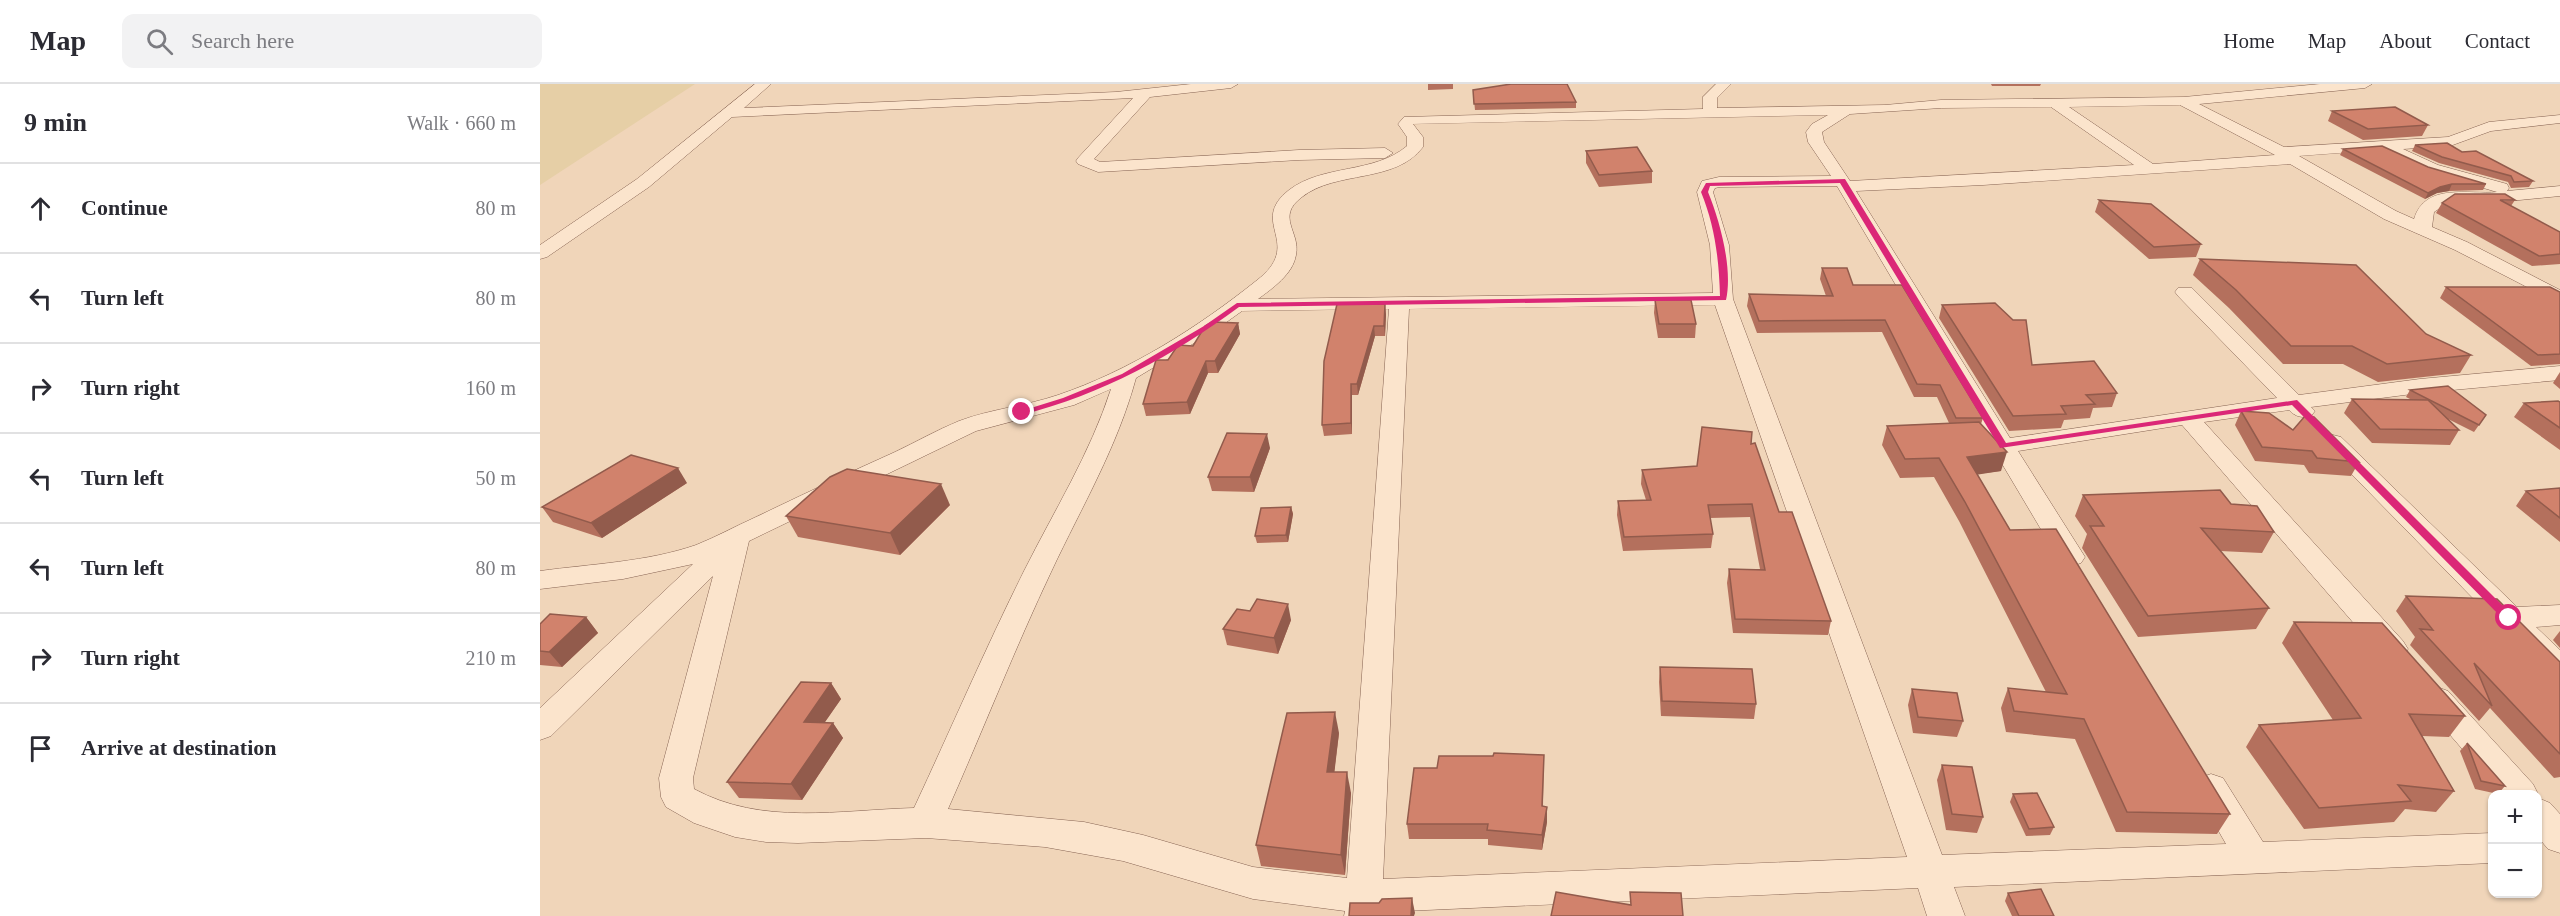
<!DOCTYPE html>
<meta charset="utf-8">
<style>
body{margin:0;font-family:Georgia,serif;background:#f2f2f3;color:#2b2b33}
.controls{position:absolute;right:18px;bottom:18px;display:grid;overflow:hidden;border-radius:12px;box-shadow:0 2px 4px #0004}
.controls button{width:54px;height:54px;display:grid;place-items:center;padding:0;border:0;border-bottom:2px solid #e1e1e2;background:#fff;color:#2b2b33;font:30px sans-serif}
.stop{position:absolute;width:18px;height:18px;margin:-14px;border:4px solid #db2777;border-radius:50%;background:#fff}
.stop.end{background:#db2777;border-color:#fff;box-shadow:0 2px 6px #0008}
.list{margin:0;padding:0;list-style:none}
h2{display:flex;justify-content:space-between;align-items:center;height:78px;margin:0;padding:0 24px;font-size:26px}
h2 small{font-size:20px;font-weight:400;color:#7c7c81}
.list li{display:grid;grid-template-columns:39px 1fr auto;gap:18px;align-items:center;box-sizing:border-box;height:90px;padding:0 24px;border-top:2px solid #e1e1e2}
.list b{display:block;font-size:22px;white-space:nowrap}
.list em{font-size:20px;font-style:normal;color:#7c7c81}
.icon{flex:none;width:33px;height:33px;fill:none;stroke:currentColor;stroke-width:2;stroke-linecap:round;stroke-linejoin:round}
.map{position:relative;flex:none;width:2020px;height:832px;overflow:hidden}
header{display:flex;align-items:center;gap:36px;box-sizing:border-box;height:84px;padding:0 30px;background:#fff;border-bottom:2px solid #e1e1e2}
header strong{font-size:28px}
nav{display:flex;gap:33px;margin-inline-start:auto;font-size:21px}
.search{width:420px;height:54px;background:#f2f2f3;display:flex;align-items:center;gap:15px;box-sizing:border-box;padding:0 21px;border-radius:12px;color:#7c7c81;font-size:22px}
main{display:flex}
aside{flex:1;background:#fff}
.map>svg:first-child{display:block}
</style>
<header>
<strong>Map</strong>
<div class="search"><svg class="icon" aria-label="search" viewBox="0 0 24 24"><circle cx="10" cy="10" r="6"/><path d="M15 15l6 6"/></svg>Search here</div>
<nav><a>Home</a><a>Map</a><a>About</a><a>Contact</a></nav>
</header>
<main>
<aside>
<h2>9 min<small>Walk · 660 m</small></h2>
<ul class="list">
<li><svg class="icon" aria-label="ahead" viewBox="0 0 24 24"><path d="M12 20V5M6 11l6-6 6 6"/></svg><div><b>Continue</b></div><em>80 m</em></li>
<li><svg class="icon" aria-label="left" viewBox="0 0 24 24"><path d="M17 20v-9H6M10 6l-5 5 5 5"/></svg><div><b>Turn left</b></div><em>80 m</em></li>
<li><svg class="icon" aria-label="right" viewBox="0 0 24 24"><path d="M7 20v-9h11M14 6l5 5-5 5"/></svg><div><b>Turn right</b></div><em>160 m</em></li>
<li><svg class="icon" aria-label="left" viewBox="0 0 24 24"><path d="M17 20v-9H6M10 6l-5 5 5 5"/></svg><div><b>Turn left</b></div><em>50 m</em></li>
<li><svg class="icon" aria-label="left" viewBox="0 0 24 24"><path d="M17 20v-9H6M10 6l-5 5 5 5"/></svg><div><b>Turn left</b></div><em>80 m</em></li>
<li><svg class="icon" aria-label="right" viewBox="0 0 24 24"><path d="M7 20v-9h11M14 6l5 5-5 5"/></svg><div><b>Turn right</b></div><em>210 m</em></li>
<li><svg class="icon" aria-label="arrive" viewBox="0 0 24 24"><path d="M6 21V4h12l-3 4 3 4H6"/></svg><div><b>Arrive at destination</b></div></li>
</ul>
</aside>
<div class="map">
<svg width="2020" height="832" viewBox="0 0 2020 832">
<rect width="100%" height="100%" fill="#f0d5b9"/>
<path fill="#e6cfa6" d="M0,0H155L0,101Z"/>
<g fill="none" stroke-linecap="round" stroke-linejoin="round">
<defs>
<g id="street">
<path d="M215,0H231L204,24L576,8L651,0H698L691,4L610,13L554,75L560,78L759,66L845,64L853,69L845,74L759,76L558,88L538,80L536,77L538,74L593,14L192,33L109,103L7,173L0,175V161L97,95Z"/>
<path d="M1176,0H1191L1177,14V24L1345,21L1401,16L1644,13L1780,0H1832L1825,4L1659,20L1744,63L1908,53L1949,38L2020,31V39L1951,47L1910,62L1863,65L1898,81L1967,100L1969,104L1967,107L2020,102V112L1949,119L1909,118L1894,128L1892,143L1927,158L2020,206V220L1915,166L1844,135L1750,80L1443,101L1316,107L1470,354L1737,314L1638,212L1635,208L1638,204H1652L1759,311L1880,295L2020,282V296L1880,309L1771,323L1775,327L1771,332C1761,334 1756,333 1749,326L1664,338L1863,557L1868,565L1863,573L1853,576L1843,573L1642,341L1478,367L1545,473L1541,479L1531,482L1521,479L1297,102L1180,103L1175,104L1173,108L1189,161L1193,215L1402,771L1686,760L1654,704L1659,694L1671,690L1683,694L1723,758L1952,749V779L1414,803L1425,832H1387L1378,804L842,828V832H804L805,827L713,815L583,777L505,763L386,754L258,759L226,758L195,753L154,739L126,723L121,713L119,694L173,492L11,652L0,656V624L153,480L83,495L0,505V487C51,480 107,478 156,461C176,453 196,442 216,433C262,411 308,389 355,368C376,358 397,346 419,337C451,325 486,322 518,311C589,287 657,244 716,197C766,159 707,139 749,106C783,80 834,90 867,62V53L858,40L864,33L1163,25V13ZM1640,21L1735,71L1613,80L1529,23ZM1511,23L1594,81L1310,97L1284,58L1282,48L1310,30L1401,24ZM1288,31L1272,40L1266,48L1268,58L1291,92L1179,93L1162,97L1157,108L1170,161L1173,209L718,215C733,204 753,190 756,171C761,148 735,133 762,113C796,86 855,100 883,63V53L873,40ZM1840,66L1886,87L1957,108C1929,111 1885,98 1874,135L1856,127L1759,72ZM1175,221L1367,773L843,795L869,225ZM849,225L807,794L713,783L603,751L544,738L408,725C443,646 475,564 512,486C542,422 577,364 596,294L674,247L702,227ZM571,305C550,370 514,427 484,487C445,565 411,645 374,724C300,726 222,742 154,705L153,694L209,457L436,347L534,321Z"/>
<path d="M1793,351L1801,353L1977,523L2020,521V541L1996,543L2020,566V595L2009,592L1785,363L1781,358L1785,353Z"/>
<path d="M1897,603L1908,607L1993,700L1998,710V711L1961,710L1886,623L1881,615L1886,607Z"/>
<path d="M1998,714L2010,719L2020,730V769L2008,765L1998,753Z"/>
</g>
</defs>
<use href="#street" stroke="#876453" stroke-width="1"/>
<use href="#street" fill="#fbe4cc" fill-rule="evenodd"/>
</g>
<g fill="#b4705d">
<path d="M888,0H913V5L888,6Z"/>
<path d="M1451,0H1501L1500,2H1452Z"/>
<path d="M933,6L1036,18V24L935,26Z"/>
<path d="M1792,27L1888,41L1882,52L1823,56L1788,37Z"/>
<path d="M1875,61L1922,68L1993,97L1989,103L1971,104L1968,98L1899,79L1872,67Z"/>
<path d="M1803,65L1888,83L1946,100L1943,106L1909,107L1897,109L1885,115L1800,71Z"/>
<path d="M1046,67L1112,87V99L1059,103L1046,79Z"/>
<path d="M1559,116L1661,160L1656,173L1609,175L1555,128Z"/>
<path d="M1975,116L1971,122L2020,148V180L1992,182L1896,129L1902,119Z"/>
<path d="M1660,175L1886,250L1931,271L1920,289L1838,298L1803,280H1743L1689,224L1653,191Z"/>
<path d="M1282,184L1313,201L1443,334L1441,340L1461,387L1437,390L1470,446L1690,730L1677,750L1576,748L1535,655L1466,648L1461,624L1468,604L1506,608L1419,437L1394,393L1360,394L1342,361L1347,342L1409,339L1397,313H1374L1342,248L1217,249L1207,222L1209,210L1286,212L1280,195Z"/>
<path d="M1906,203L2020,208V280L1991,282L1900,214Z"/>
<path d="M1115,216L1156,240L1155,254H1118L1114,229Z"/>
<path d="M1402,221L1492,281L1577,309L1572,323L1553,324L1550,334L1524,336L1521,344L1469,347L1399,234Z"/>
<path d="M846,230L845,252H835L818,311H812V350L784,352L782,341L784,277Z"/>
<path d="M698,239L700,250L678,289H668L650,330L606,332L603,320L653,262Z"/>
<path d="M2020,288V305L2013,299Z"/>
<path d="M1870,306L1946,331L1934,348L1906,334L1919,346L1910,361L1832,359L1804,329L1812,315L1872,316L1866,313Z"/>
<path d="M2020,318V366L1974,333L1984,319Z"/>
<path d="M1701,327L1753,346L1819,378L1811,392L1769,389L1764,381L1715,377L1695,341Z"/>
<path d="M1211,360L1239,428L1291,537L1288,551L1193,549L1187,499L1189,485H1220L1210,433L1170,434L1173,450L1171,464L1083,467L1077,431L1078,417L1106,416L1101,400L1102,386L1157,382Z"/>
<path d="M730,364L714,408L672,407L668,393Z"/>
<path d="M147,399L62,454L13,438L2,423Z"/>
<path d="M2020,404V458L1976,422L1986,407Z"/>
<path d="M1543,411L1691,420L1734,448L1722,469L1680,467L1729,524L1716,545L1598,553L1542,464L1547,450L1535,432Z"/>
<path d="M410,421L360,471L258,453L246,432Z"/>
<path d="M751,423L753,430L748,458L717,459L715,452Z"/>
<path d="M1866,512L2020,578V693L2014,694L1950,624L1939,637L1870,561L1875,553L1856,527Z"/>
<path d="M46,533L58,549L22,583L0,581V540Z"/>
<path d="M751,536L738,570L687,561L683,545Z"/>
<path d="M1754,538L1925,632L1909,653L1882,652L1914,707L1896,728L1865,725L1854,738L1764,745L1706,663L1719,641L1793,636L1742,559Z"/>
<path d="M2020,547V564L2013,556Z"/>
<path d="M1120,583L1216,620L1214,635L1121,632L1119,598Z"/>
<path d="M291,599L301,615L284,639H293L303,654L262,716L199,714L187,698Z"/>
<path d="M1372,605L1423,637L1417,653L1373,649L1368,621Z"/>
<path d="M799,649L794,688L811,709L805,791L721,782L716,761Z"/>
<path d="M1927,659L1965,702L1958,710L1935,705L1920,667Z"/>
<path d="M1004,671L1003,722L1007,738L1002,766L948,761V755H869L867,740L897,684L953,672Z"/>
<path d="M1402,681L1443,733L1437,749L1406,746L1397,696Z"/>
<path d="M1473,710L1514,743L1510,751L1486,752L1470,718Z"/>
<path d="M1468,809L1514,832H1472L1465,817Z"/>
</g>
<g fill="#925b4c">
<path d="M1912,100L1909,107L1897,109L1885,115L1888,109L1900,103Z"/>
<path d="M845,220L846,230L845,252L844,242Z"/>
<path d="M698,239L700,250L678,289L675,277Z"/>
<path d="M834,242L835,252L818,311L817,300Z"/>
<path d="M666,277L668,289L650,330L647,318Z"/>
<path d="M811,300L812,311V350L811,339Z"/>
<path d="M727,350L730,364L714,408L710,393Z"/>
<path d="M1467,368L1461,387L1422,393L1427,373Z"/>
<path d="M138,384L147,399L62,454L51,439Z"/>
<path d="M401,400L410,421L360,471L350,449Z"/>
<path d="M751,423L753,430L748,458L746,451Z"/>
<path d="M748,520L751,536L738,570L734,554Z"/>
<path d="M46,533L58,549L22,583L9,568Z"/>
<path d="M291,599L301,615L274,654L264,638Z"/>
<path d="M795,628L799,649L792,709L787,688Z"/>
<path d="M293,639L303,654L262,716L251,700Z"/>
<path d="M807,688L811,709L805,791L801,771Z"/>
<path d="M1007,723V738L1002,766V751Z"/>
<path d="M872,814L875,829L874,832H871Z"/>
</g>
<g fill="#d1826c" stroke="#925b4c" stroke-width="1.5">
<path d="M971,0H1027L1036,18L934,20L933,6Z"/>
<path d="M1855,23L1888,41L1828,45L1792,27Z"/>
<path d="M1907,59L1922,68L1936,67L1993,97L1974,98L1971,92L1902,73L1875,61Z"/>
<path d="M1842,62L1888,83L1946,100H1912L1900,103L1888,109L1803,65Z"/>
<path d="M1097,63L1112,87L1059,91L1046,67Z"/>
<path d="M1915,110H1965L1975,116H1960L2020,148V170L1999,172L1902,119Z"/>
<path d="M1559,116L1611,120L1661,160L1614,163Z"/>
<path d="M1660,175L1816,181L1886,250L1931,271L1847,280L1812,262H1751L1696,206Z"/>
<path d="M1282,184H1307L1313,201H1362L1443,334H1416L1400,301L1377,300L1345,236L1219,237L1209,210L1293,212Z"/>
<path d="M1906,203H2010L2020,208V270L1998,271Z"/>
<path d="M1115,216H1151L1156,240H1119Z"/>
<path d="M1455,219L1473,236H1486L1492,281L1554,277L1577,309L1546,311L1555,320L1521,322L1526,330L1473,332L1402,221Z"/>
<path d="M797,220H845L844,242H834L817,300H811V339L782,341L784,277Z"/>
<path d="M672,238L698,239L675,277H666L647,318L603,320L616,276H628L638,261L653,262L665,242Z"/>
<path d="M1908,302L1946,331L1939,341L1870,306Z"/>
<path d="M1812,315L1888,316L1919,346L1840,345Z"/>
<path d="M2018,317L2020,318V344L1984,319Z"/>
<path d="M1701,327L1729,329L1753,346L1765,332L1774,333L1819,378L1777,374L1772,367L1722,363Z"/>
<path d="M1439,338L1467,368L1427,373L1470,446L1516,445L1690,730L1587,728L1544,635L1474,627L1468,604L1527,610L1425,418L1399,374L1365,375L1347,342Z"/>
<path d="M1162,343L1212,348L1211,360L1215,359L1239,428H1252L1291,537L1195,535L1189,485L1225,486L1212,420L1168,421L1173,450L1084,453L1078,417L1111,416L1102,386L1157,382Z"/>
<path d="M687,349L727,350L710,393H668Z"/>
<path d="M91,371L138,384L51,439L2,423Z"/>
<path d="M307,385L401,400L350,449L246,432L290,393Z"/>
<path d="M2020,404V434L1986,407Z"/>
<path d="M1680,406L1691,420L1717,422L1734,448L1661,444L1729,524L1608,532L1550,442H1564L1543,411Z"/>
<path d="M751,423L746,451L715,452L721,424Z"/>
<path d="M1866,512L1957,515L2020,578V670L1934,579L1952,622L1880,545L1893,546Z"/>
<path d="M717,515L748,520L734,554L683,545L697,525L710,527Z"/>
<path d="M10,530L46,533L9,568L0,567V540Z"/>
<path d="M1754,538L1842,539L1925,632L1869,630L1914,707L1858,701L1871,717L1779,724L1719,641L1821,634Z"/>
<path d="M1120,583L1212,585L1216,620L1122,617Z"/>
<path d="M261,598L291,599L264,638L293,639L251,700L187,698Z"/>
<path d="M1372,605L1417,609L1423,637L1378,633Z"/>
<path d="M795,628L787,688H807L801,771L716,761L747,629Z"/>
<path d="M1927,659L1965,702L1941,697Z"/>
<path d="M954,669L1004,671L1002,722L1007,723L1002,751L947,746L948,740H867L874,684H897L899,672H953Z"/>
<path d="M1402,681L1432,683L1443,733L1412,730Z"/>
<path d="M1497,709L1514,743L1489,745L1473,710Z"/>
<path d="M1501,805L1514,832H1479L1468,809Z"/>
<path d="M1016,808L1091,821L1090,808L1141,809L1143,832H1011Z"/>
<path d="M872,814L871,832H809L810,819H839L842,815Z"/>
</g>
<path fill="#db2777" d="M1305,95L1466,359L1757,316L1973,532V537H1965L1752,321L1460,364L1300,99L1170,102L1168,108C1180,137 1193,185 1186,216L699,223C633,272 562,310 482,331L478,328L523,314L582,290L664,242L697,219L1180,212C1179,176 1175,142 1161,108L1166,99Z"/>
</svg>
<div class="controls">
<button>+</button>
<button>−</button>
</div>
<div class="stop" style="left:1969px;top:534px"></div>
<div class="stop end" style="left:482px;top:328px"></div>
</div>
</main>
